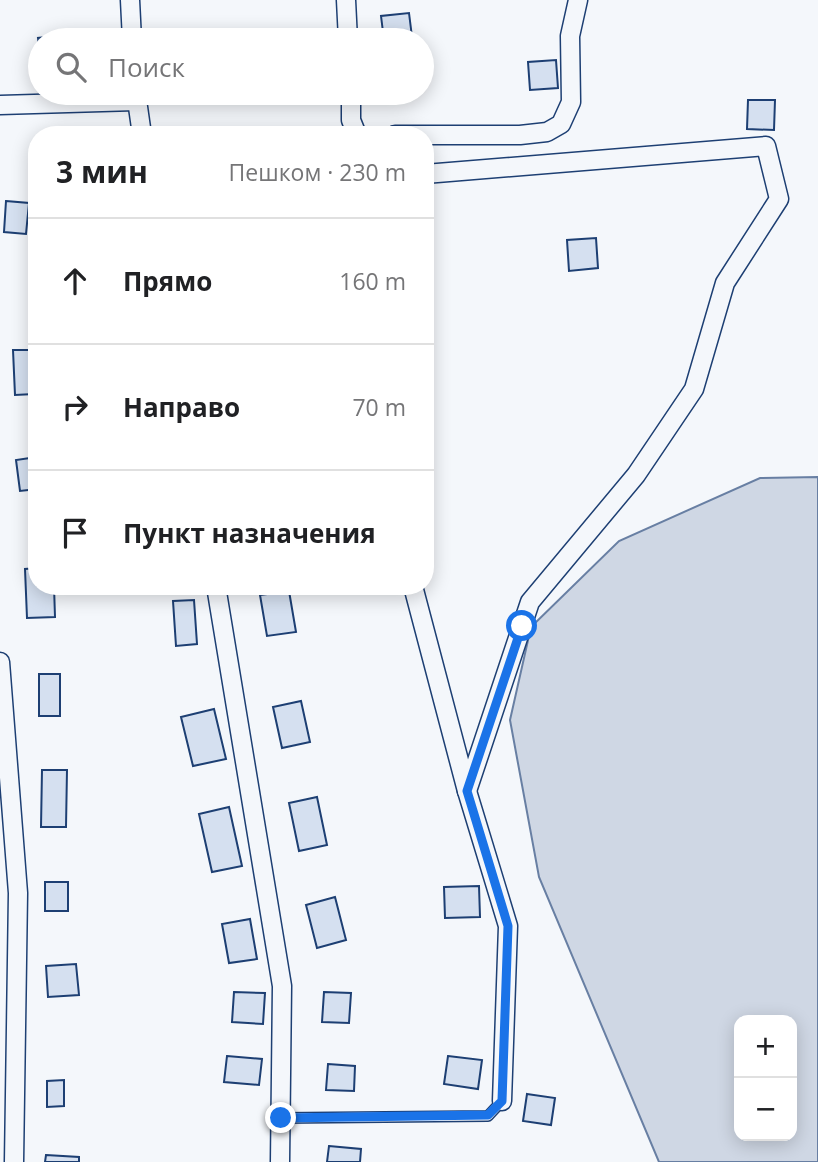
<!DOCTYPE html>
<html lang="ru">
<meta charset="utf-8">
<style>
body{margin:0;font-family:"Open Sans",sans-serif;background:#f6f6f6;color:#202124}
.controls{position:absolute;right:21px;bottom:21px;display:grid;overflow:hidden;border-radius:14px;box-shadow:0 4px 18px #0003}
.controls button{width:63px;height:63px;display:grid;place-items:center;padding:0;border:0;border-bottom:2px solid #e0e0e0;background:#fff;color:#202124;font:35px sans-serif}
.stop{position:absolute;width:21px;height:21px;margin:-16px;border:5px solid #1a73e8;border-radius:50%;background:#fff}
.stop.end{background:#1a73e8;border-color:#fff;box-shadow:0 2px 7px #0008}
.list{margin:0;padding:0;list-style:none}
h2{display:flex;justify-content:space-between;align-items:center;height:91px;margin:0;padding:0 28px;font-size:30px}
h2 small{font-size:23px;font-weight:400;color:#757577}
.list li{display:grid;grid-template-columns:46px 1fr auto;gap:21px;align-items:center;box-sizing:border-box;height:126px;padding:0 28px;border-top:2px solid #e0e0e0}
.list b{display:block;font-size:26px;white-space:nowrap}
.list em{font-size:23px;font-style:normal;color:#757577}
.icon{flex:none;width:38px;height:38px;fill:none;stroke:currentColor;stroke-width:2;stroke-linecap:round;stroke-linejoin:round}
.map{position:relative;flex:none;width:818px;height:1162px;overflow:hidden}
.search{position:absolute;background:#fff;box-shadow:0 4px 18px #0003;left:28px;top:28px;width:406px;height:77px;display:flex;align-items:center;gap:18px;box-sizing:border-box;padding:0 24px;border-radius:38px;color:#757577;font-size:26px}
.panel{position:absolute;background:#fff;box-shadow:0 4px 18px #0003;left:28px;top:126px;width:406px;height:469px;border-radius:28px}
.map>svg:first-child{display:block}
</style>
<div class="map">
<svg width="818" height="1162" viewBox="0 0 818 1162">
<rect width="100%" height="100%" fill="#f4f7fb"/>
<path fill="#cfd7e4" stroke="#687fa3" stroke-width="2" fill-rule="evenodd" d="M818,477V1162H659L539,877L510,720L531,627L619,541L760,478ZM739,1020H792V1136H739Z"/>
<g fill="#d5e0f0" stroke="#1d3f73" stroke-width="2">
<path d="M409,13L412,37L384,40L381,16Z"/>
<path d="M85,33L86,40H40V56L38,38Z"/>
<path d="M556,60L558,88L530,90L528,62Z"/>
<path d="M186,93H210L211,96L186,99Z"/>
<path d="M748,100H775L774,130L747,129Z"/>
<path d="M6,201L29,203L26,234L4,232Z"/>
<path d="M596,238L598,268L569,271L567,240Z"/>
<path d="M13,350H32L34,394L15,395Z"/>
<path d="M37,457V489L20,491L16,460Z"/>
<path d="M37,568V586H54L55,617L27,618L25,569Z"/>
<path d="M289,591L296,632L267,636L260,595Z"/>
<path d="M194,600L197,644L176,646L173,601Z"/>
<rect x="39" y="674" width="21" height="42"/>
<path d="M301,701L310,742L282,748L273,707Z"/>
<path d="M214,709L226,759L193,766L181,717Z"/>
<path d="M42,770H67L66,827H41Z"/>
<path d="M317,797L327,845L299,851L289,803Z"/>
<path d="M229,807L242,866L212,872L199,814Z"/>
<rect x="45" y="882" width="23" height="29"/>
<path d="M479,886L480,917L445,918L444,887Z"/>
<path d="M335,897L346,940L317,948L306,905Z"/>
<path d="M250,919L257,959L229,963L222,924Z"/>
<path d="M76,964L79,995L48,997L46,966Z"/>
<path d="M234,992L265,993L263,1024L232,1022Z"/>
<path d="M324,992L351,993L349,1023L322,1022Z"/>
<path d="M227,1056L262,1059L259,1085L224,1082Z"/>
<path d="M448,1056L482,1060L478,1089L444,1084Z"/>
<path d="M328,1064L355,1066L354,1091L326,1090Z"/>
<path d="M64,1080V1106L47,1107V1081Z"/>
<path d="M527,1094L555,1098L551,1125L523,1121Z"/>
<path d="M329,1146L361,1149L360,1162H327Z"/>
<path d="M46,1155L79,1157V1162H45Z"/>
</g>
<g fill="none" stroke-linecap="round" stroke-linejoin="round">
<defs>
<path id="service" d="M281,1118L488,1116L502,1101"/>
<g id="minor">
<path d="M130,0L132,40"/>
<path d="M346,0L348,40"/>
<path d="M136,93L142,135"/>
<path d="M351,93V120L357,135"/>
<path d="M0,105L136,101"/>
<path d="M395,135H520L547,132L561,124L571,102L570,36L578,0"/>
<path d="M425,174L766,146L779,199L725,283L694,389L636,475L530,602L467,791"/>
<path d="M216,586L282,986L280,1162"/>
<path d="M413,586L467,791L508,926L502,1101"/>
<path d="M0,662L18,893L14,1162"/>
</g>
</defs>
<use href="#service" stroke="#1d3f73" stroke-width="12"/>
<use href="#minor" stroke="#1d3f73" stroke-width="21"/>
<use href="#service" stroke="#f4f7fb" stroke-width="9"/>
<use href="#minor" stroke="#f4f7fb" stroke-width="18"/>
</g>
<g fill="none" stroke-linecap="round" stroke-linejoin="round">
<path stroke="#1a73e8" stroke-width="9" d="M281,1118L488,1115L502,1101L508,926L467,791L522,626"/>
</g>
</svg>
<div class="controls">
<button>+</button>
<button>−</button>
</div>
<div class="stop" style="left:522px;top:626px"></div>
<div class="stop end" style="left:281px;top:1118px"></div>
<div class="search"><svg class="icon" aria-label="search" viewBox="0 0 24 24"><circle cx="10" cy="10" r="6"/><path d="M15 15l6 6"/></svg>Поиск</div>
<section class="panel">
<h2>3 мин<small>Пешком · 230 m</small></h2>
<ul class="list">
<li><svg class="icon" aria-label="ahead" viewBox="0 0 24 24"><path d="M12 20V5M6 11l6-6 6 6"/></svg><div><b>Прямо</b></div><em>160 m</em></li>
<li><svg class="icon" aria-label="right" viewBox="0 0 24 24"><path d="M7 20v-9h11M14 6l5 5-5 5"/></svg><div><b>Направо</b></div><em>70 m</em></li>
<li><svg class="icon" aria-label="arrive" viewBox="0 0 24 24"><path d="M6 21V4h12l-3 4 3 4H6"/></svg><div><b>Пункт назначения</b></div></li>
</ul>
</section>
</div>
